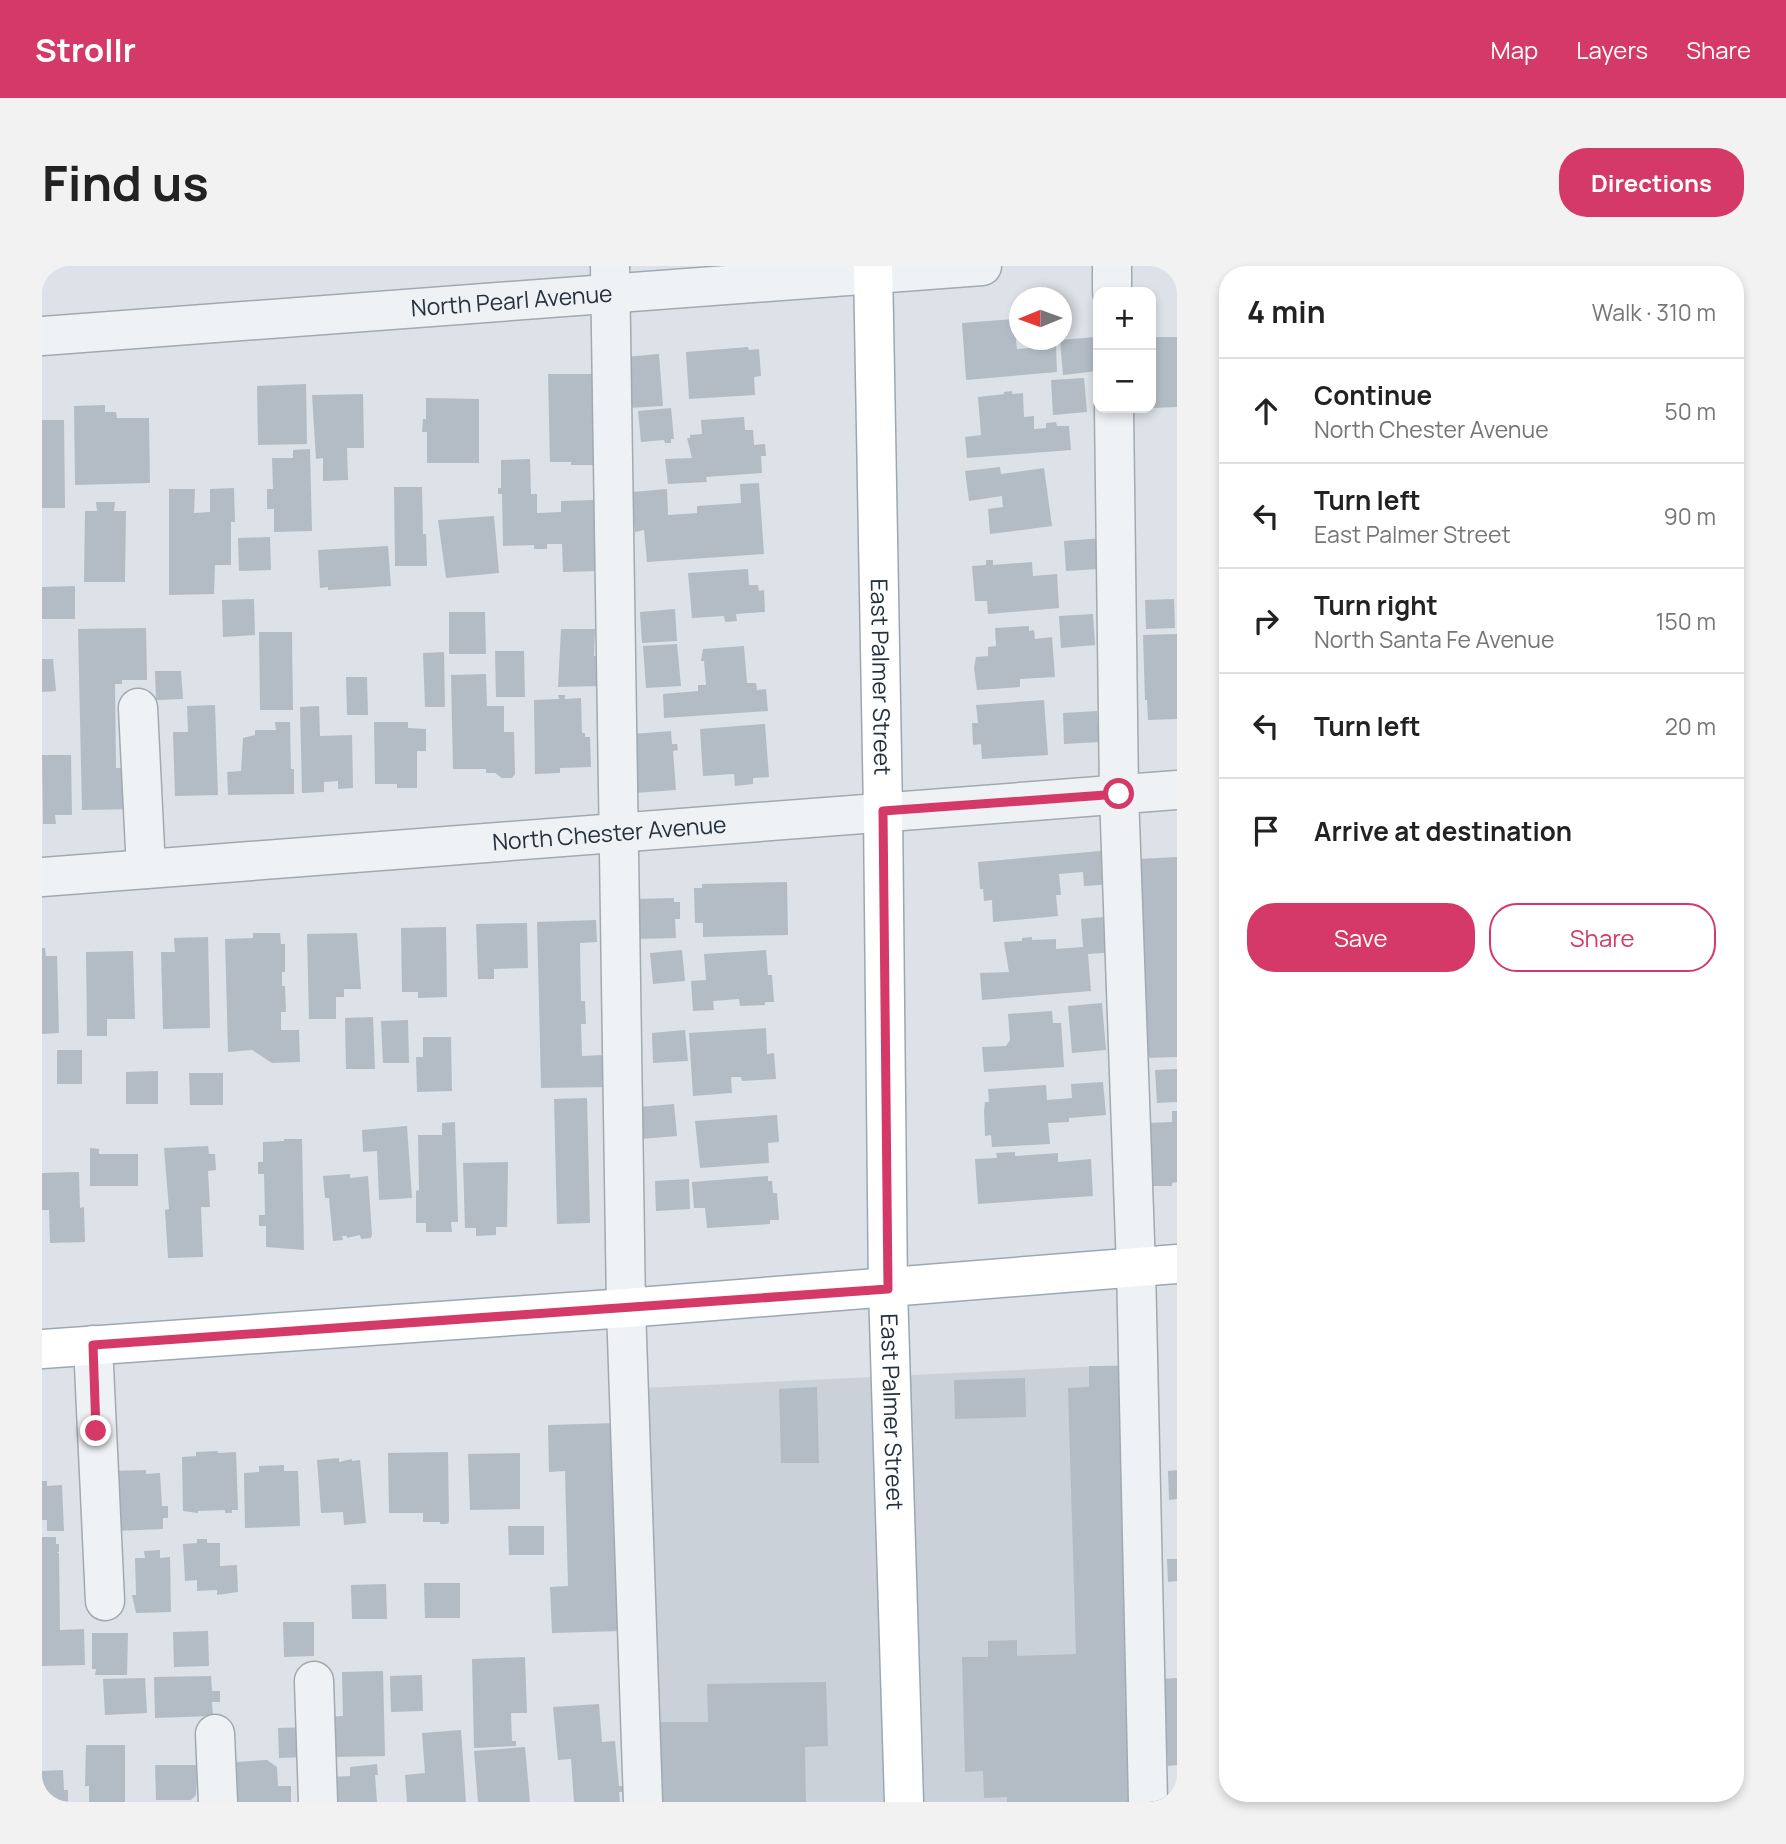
<!DOCTYPE html>
<meta charset="utf-8">
<style>
body{margin:0;font-family:Manrope,sans-serif;background:#f2f2f2;color:#222}
.controls{position:absolute;right:21px;top:21px;display:grid;overflow:hidden;border-radius:14px;box-shadow:0 4px 10px #0003}
.controls button{width:63px;height:63px;display:grid;place-items:center;padding:0;border:0;border-bottom:2px solid #e0e0e0;background:#fff;color:#222;font:35px sans-serif}
.compass{position:absolute;left:967px;top:21px;width:63px;height:63px;border-radius:50%;background:#fff;box-shadow:0 4px 10px #0003;rotate:269deg}
.stop{position:absolute;width:21px;height:21px;margin:-16px;border:5px solid #d43967;border-radius:50%;background:#fff}
.stop.end{background:#d43967;border-color:#fff;box-shadow:0 2px 7px #0008}
.list{margin:0;padding:0;list-style:none}
h2{display:flex;justify-content:space-between;align-items:center;height:91px;margin:0;padding:0 28px;font-size:30px}
h2 small{font-size:23px;font-weight:400;color:#767676}
.list li{display:grid;grid-template-columns:46px 1fr auto;gap:21px;align-items:center;box-sizing:border-box;height:105px;padding:0 28px;border-top:2px solid #e0e0e0}
.list b{display:block;font-size:26px;white-space:nowrap}
.list p{margin:0;font-size:23px;white-space:nowrap;color:#767676}
.list em{font-size:23px;font-style:normal;color:#767676}
.actions{display:flex;gap:14px;padding:21px 28px}
.actions a{flex:1;padding:16px 0;border:2px solid #d43967;border-radius:28px;text-align:center;font-size:24px;color:#d43967}
.actions .main{background:#d43967;color:#fff}
.icon{flex:none;width:38px;height:38px;fill:none;stroke:currentColor;stroke-width:2;stroke-linecap:round;stroke-linejoin:round}
.map{position:relative;flex:none;width:1135px;height:1536px;overflow:hidden;border-radius:28px}
header{display:flex;align-items:center;gap:42px;box-sizing:border-box;height:98px;padding:0 35px;background:#d43967;color:#fff}
header strong{font-size:33px}
nav{display:flex;gap:38px;margin-inline-start:auto;font-size:24px}
.intro{display:flex;align-items:center;justify-content:space-between;box-sizing:border-box;height:168px;padding:0 42px}
h1{margin:0;font-size:49px}
.button{padding:18px 32px;border-radius:28px;background:#d43967;color:#fff;font-size:24px;font-weight:700}
main{display:flex;gap:42px;padding:0 42px}
aside{flex:1;background:#fff;border-radius:28px;box-shadow:0 4px 10px #0003}
.map>svg:first-child{display:block}
</style>
<header>
<strong>Strollr</strong>
<nav><a>Map</a><a>Layers</a><a>Share</a></nav>
</header>
<div class="intro"><h1>Find us</h1><a class="button">Directions</a></div>
<main>
<div class="map">
<svg width="1135" height="1536" viewBox="0 0 1135 1536">
<rect width="100%" height="100%" fill="#dce2e7"/>
<path fill="#cad1d9" d="M1080,1099L1098,1536H616L601,1122Z"/>
<g fill="#b3bcc4">
<path d="M972,53L975,83L1014,80L1015,106L924,114L920,57Z"/>
<path d="M1053,71L1055,105L1021,109L1018,74Z"/>
<path d="M1112,71H1135V141L1109,142V75H1112Z"/>
<path d="M706,81L707,84L717,83L719,110L712,111L713,129L647,133L644,86Z"/>
<path d="M617,88L621,140L586,142L582,91Z"/>
<path d="M506,108H550L553,199H529V196H508Z"/>
<path d="M1042,112L1045,146L1011,149L1009,114Z"/>
<path d="M264,118L265,178L216,179L215,120Z"/>
<path d="M970,125V128L981,127L982,151L992,150V163L1004,162V157L1014,156L1015,160H1027L1029,184L925,192L923,171L939,169L936,131L962,128V126Z"/>
<path d="M321,128L322,182H305L306,214L281,215V192L274,193L270,129Z"/>
<path d="M384,132L437,133V197H385V166H380L381,153H384Z"/>
<path d="M63,139V146H74L75,152H107L108,217L33,219L32,140Z"/>
<path d="M629,142L632,173H629V177H623L622,174L599,176L596,145Z"/>
<path d="M702,151L703,164H711L712,179L723,178L724,190H719L720,207L664,211L665,216L626,218L623,193L650,192L645,172H648V169L660,168L659,154Z"/>
<path d="M0,154H22L23,242H0Z"/>
<path d="M268,183L270,265L232,266V243H225V223H231L230,192H251V184Z"/>
<path d="M488,193L489,228H495V247L519,246V235L554,234L556,305L521,306L520,278H505V283H492V279L461,280L460,228H456V222H459V194Z"/>
<path d="M958,201L959,208L1002,202L1010,260L948,268L946,243L961,241L960,230L927,235L923,205Z"/>
<path d="M717,217L722,288L605,296L602,264L593,266L590,226L625,223L626,249L655,247V240L699,237L698,218Z"/>
<path d="M352,221H380L381,268H384L385,300H353Z"/>
<path d="M192,222L193,256H189V299H173L172,328L127,329V223H153L152,247L168,246V223Z"/>
<path d="M54,236H73L72,245H84L83,316H42L43,245H55Z"/>
<path d="M452,250L457,307L404,312L396,254Z"/>
<path d="M228,271L229,304L197,305L196,272Z"/>
<path d="M1061,272L1056,303L1024,305L1022,275Z"/>
<path d="M346,280L349,320L286,324V321L278,322L276,284Z"/>
<path d="M944,294H951V299L990,296L991,310L1015,308L1017,342L946,348L945,335H933L930,300L944,299Z"/>
<path d="M706,303L707,319H716L717,325L722,324L723,346L694,348L695,355L683,356L682,350L650,352L646,307Z"/>
<path d="M33,320V353H0V321Z"/>
<path d="M212,333L213,369L181,371L180,334Z"/>
<path d="M1132,333L1133,362L1104,363L1103,334Z"/>
<path d="M633,343L635,375L600,377L598,346Z"/>
<path d="M407,346H443L444,388H407Z"/>
<path d="M1051,348L1053,379L1019,382L1017,350Z"/>
<path d="M987,360V365L992,364L993,373L1010,371L1013,411L978,413V421L935,424L932,402L934,391L946,390V381L954,380L953,362Z"/>
<path d="M104,362L105,414H80V418H73L74,502H86L95,543L40,544L36,363Z"/>
<path d="M519,363H553L552,390H561V420L516,421Z"/>
<path d="M217,366H250L251,444H218Z"/>
<path d="M1135,368V453L1106,454L1105,434H1103L1101,369Z"/>
<path d="M635,378L639,420L604,422L601,380Z"/>
<path d="M702,380L705,417H714L715,424L724,423L726,445L622,452L621,428L656,425V419H664L662,395H659L661,383Z"/>
<path d="M453,385H482L483,431H454Z"/>
<path d="M402,386L403,441H383L381,387Z"/>
<path d="M0,393H11L14,425L0,426Z"/>
<path d="M113,405H139L141,433L114,434Z"/>
<path d="M444,408L445,440H462V466H472L473,508L470,512H460L453,507H444V503H411L409,409Z"/>
<path d="M304,411H325L326,449H305Z"/>
<path d="M516,429H523V433L539,432L540,467H543V471H548L549,501L518,502V507L493,508L492,434L517,433Z"/>
<path d="M1002,434L1006,489L940,493L939,478L931,479L930,457H936L934,439Z"/>
<path d="M173,439L176,529L133,530L131,466H146L145,440Z"/>
<path d="M277,440L278,470L310,469L311,522L296,523V515L282,516V526L260,527L258,441Z"/>
<path d="M1055,445L1057,476L1022,478L1021,447Z"/>
<path d="M233,456H248L249,503H252V528L186,529L185,506L199,505L201,472L213,469V464H234Z"/>
<path d="M332,456H366V462L384,463V485H375V522H355V518H333Z"/>
<path d="M723,458L727,511L711,512V518L693,520L692,508L661,510L658,463Z"/>
<path d="M629,465L630,478H635L636,484L631,485L634,524L593,527L590,468Z"/>
<path d="M0,489H29L30,549H13L14,558H1Z"/>
<path d="M1070,584L1073,618L1042,620L1041,606L1017,608L1019,629H1014L1016,650L951,656L950,634L942,635L941,623H938L936,596Z"/>
<path d="M1135,591V791L1102,792L1097,593Z"/>
<path d="M745,616L746,669L661,671V657H653L652,622H660V618Z"/>
<path d="M632,632V636H638V653H633L634,672L594,673L593,633Z"/>
<path d="M1074,650L1076,686L1046,688L1049,725L940,734L938,707L967,706L962,676L980,675V672L990,671V674L1014,673V683L1041,681L1039,653Z"/>
<path d="M554,654L555,676L538,677L539,735H543L544,758H539L540,790L561,789L566,821L499,822L495,656Z"/>
<path d="M485,657L486,702L452,703V713H436L434,658Z"/>
<path d="M404,661L405,731L376,732V726H360L359,662Z"/>
<path d="M211,667H238L239,678H243V706H240V720H243L244,746H239V764H257L258,796L230,797L210,784L186,786L183,673L211,672Z"/>
<path d="M315,667L319,723H302V731H294V753H267L265,668Z"/>
<path d="M166,671L168,762L121,763L119,686H133L132,672Z"/>
<path d="M0,682H3L4,690H15L17,767L0,768Z"/>
<path d="M640,684L643,715L611,718L608,687Z"/>
<path d="M724,684L726,709H730L732,736H723V739L698,740L697,733L671,735L672,744L651,745L649,715L664,714L662,688Z"/>
<path d="M91,685L93,753H65V770H45L44,686Z"/>
<path d="M1060,737L1064,784L1030,787L1026,740Z"/>
<path d="M1010,745L1011,757H1019L1022,801L942,806L940,781L964,780L968,774L966,748Z"/>
<path d="M331,751L333,803H304L303,752Z"/>
<path d="M366,754L367,797H341L339,755Z"/>
<path d="M724,762L725,788L732,787L734,813L700,815L699,811H689L690,827L651,830L647,767Z"/>
<path d="M643,764L646,795L611,797L610,767Z"/>
<path d="M381,771H409L410,825L375,826L374,791H381Z"/>
<rect x="15" y="784" width="25" height="34"/>
<path d="M1135,803V836L1115,837L1113,804Z"/>
<path d="M116,805V838H84V806Z"/>
<path d="M147,807H181V839H148Z"/>
<path d="M1061,816L1064,849L1027,852V856L1006,857L1008,878L950,881L949,869L943,870L942,844L943,836H947L946,823L1004,819L1005,834L1030,832L1029,818Z"/>
<path d="M545,832L548,957L515,958L512,833Z"/>
<path d="M632,838L635,870L599,873L597,841Z"/>
<path d="M1130,845H1135V916L1130,917V920H1110L1107,857L1130,856Z"/>
<path d="M735,849L737,876L726,877L727,897L658,902L653,855Z"/>
<path d="M413,856L416,956H409L410,966H384V957H374V925L377,924L376,869H400V857Z"/>
<path d="M365,860L370,932L337,934L335,885L321,886L320,864Z"/>
<path d="M242,873H260L262,984L224,981V960H217V949H223L222,908H216V896H221V876L242,875Z"/>
<path d="M166,880L167,888H173L174,904L166,905L168,941H159L161,991L126,992L123,944L127,943L122,882Z"/>
<path d="M48,882L57,883V888H96V920H48Z"/>
<path d="M973,886V890L1016,887V896L1049,893L1051,930L936,938L933,893L955,892L954,887Z"/>
<path d="M466,896L465,961H454V969L434,970V962H423L421,897Z"/>
<path d="M37,906L38,942L42,941L43,976L8,977L7,944H0V907Z"/>
<path d="M308,908V912L326,910L330,968L329,972L319,973L318,969L305,972V970H300L301,974L291,975L287,932H283L281,910Z"/>
<path d="M726,910V915H730L731,927H735L737,954H728V958L665,962L663,942H652L650,916Z"/>
<path d="M647,913L648,943L614,945L613,915Z"/>
<path d="M1047,1100H1080L1096,1536H965V1531L942,1532L941,1505L923,1506L920,1391H946V1375L975,1374V1390L1034,1388L1026,1122L1047,1121Z"/>
<path d="M983,1112L984,1151L913,1153L912,1114Z"/>
<path d="M775,1121L777,1197H739L737,1123Z"/>
<path d="M575,1157L580,1365L510,1367L508,1321L526,1320L523,1205L507,1206L506,1159Z"/>
<path d="M176,1185V1187L194,1186L196,1244H190V1247H183V1244L156,1245V1247L141,1245L140,1191L154,1190V1186Z"/>
<path d="M406,1186L407,1256L405,1258H398V1256H381V1247H347L346,1187Z"/>
<path d="M478,1187V1243L428,1244L426,1188Z"/>
<path d="M297,1192V1196L310,1193V1195L318,1194L324,1257L302,1259L301,1246L279,1247L275,1194Z"/>
<path d="M242,1199V1205H256L258,1260L203,1262L202,1207L217,1206V1200Z"/>
<path d="M104,1204V1208L118,1207L120,1240H126V1252H121V1263L72,1265L70,1205Z"/>
<path d="M1135,1204V1233L1127,1234L1126,1205Z"/>
<path d="M0,1215H5V1220L20,1219L22,1265H5V1254H0Z"/>
<path d="M466,1260H502V1289H467Z"/>
<path d="M0,1271H14V1278H17V1286H15L17,1288L18,1364L42,1363L43,1399L0,1400Z"/>
<path d="M155,1273H165V1277H178V1300L195,1299L196,1326L175,1329V1324L155,1325V1314L143,1315L141,1278L155,1277Z"/>
<path d="M118,1284V1292L128,1291L129,1346L94,1347L90,1329H94L93,1292H103L102,1285Z"/>
<path d="M1125,1293H1135V1315L1126,1316Z"/>
<path d="M382,1317H418V1352H383Z"/>
<path d="M344,1318L345,1353H310L309,1319Z"/>
<path d="M241,1356H272V1390L242,1391Z"/>
<path d="M166,1365L167,1400L132,1401L131,1366Z"/>
<path d="M50,1367H86L85,1409H53L54,1403H50Z"/>
<path d="M483,1391L485,1447H469L470,1475H474V1480L432,1482L430,1393Z"/>
<path d="M341,1405L343,1490L289,1491L283,1451L301,1450L300,1406Z"/>
<path d="M380,1409L381,1445L349,1446L348,1410Z"/>
<path d="M169,1410L170,1425H178V1436H170L171,1450L113,1452L112,1411Z"/>
<path d="M103,1412L105,1447L63,1449L61,1413Z"/>
<path d="M1135,1412V1499L1126,1500L1120,1413Z"/>
<path d="M784,1416L786,1480L763,1481L764,1536H616L614,1456H666L665,1418Z"/>
<path d="M557,1438L560,1476L573,1475L577,1520H580V1526H577L578,1536H532L529,1493L516,1494L511,1441Z"/>
<path d="M266,1461L267,1491L237,1492L236,1462Z"/>
<path d="M419,1464L424,1536H365L363,1509L383,1507L380,1467Z"/>
<path d="M44,1479H83V1536H47V1520H43Z"/>
<path d="M483,1481L488,1536H436L432,1485Z"/>
<path d="M225,1494L235,1501L236,1520H249V1536H196L193,1496Z"/>
<path d="M335,1498L336,1509H333L335,1536H292L290,1511L308,1510V1501Z"/>
<path d="M113,1499H156L154,1529L149,1534H114Z"/>
<path d="M21,1504L22,1524H26V1536H0V1505Z"/>
</g>
<g fill="none" stroke-linecap="round" stroke-linejoin="round">
<defs>
<g id="minor">
<path d="M568,0L584,1042L601,1536"/>
<path d="M1070,0V26"/>
<path id="s1" d="M0,70L940,0"/>
<path d="M1072,142L1077,528L1094,1002L1106,1536"/>
<path d="M96,442L104,603"/>
<path id="s2" d="M0,611L1135,524"/>
<path d="M51,1079L63,1335"/>
<path d="M272,1415L276,1536"/>
<path d="M173,1468L176,1536"/>
</g>
<g id="major">
<path id="s3" d="M831,0L841,545L846,1023L862,1536"/>
<path d="M0,1083L584,1042L1135,998"/>
</g>
</defs>
<use href="#minor" stroke="#a1aab1" stroke-width="41"/>
<use href="#major" stroke="#9ba8b3" stroke-width="41"/>
<use href="#minor" stroke="#eff2f5" stroke-width="38"/>
<use href="#major" stroke="#fff" stroke-width="38"/>
</g>
<g fill="none" stroke-linecap="round" stroke-linejoin="round">
<path stroke="#d43967" stroke-width="9" d="M54,1165L51,1079L846,1023L841,545L1077,528"/>
</g>
<g text-anchor="middle" stroke-width="5" stroke-linejoin="round" paint-order="stroke">
<g font-size="23" fill="#25323e" stroke="#ebf0f5">
<text dy="8" stroke="none"><textPath href="#s1" startOffset="471">North Pearl Avenue</textPath></text>
<text dy="8" stroke="none"><textPath href="#s3" startOffset="411">East Palmer Street</textPath></text>
<text dy="8" stroke="none"><textPath href="#s2" startOffset="569">North Chester Avenue</textPath></text>
<text dy="8" stroke="none"><textPath href="#s3" startOffset="1146">East Palmer Street</textPath></text>
</g>
</g>
</svg>
<div class="controls">
<button>+</button>
<button>−</button>
</div>
<svg class="compass" viewBox="-18 -18 36 36"><path d="M0-13l5 13h-10z" fill="#e53935"/><path d="M0 13l5-13h-10z" fill="#767676"/></svg>
<div class="stop" style="left:1077px;top:528px"></div>
<div class="stop end" style="left:54px;top:1165px"></div>
</div>
<aside>
<h2>4 min<small>Walk · 310 m</small></h2>
<ul class="list">
<li><svg class="icon" aria-label="ahead" viewBox="0 0 24 24"><path d="M12 20V5M6 11l6-6 6 6"/></svg><div><b>Continue</b><p>North Chester Avenue</p></div><em>50 m</em></li>
<li><svg class="icon" aria-label="left" viewBox="0 0 24 24"><path d="M17 20v-9H6M10 6l-5 5 5 5"/></svg><div><b>Turn left</b><p>East Palmer Street</p></div><em>90 m</em></li>
<li><svg class="icon" aria-label="right" viewBox="0 0 24 24"><path d="M7 20v-9h11M14 6l5 5-5 5"/></svg><div><b>Turn right</b><p>North Santa Fe Avenue</p></div><em>150 m</em></li>
<li><svg class="icon" aria-label="left" viewBox="0 0 24 24"><path d="M17 20v-9H6M10 6l-5 5 5 5"/></svg><div><b>Turn left</b></div><em>20 m</em></li>
<li><svg class="icon" aria-label="arrive" viewBox="0 0 24 24"><path d="M6 21V4h12l-3 4 3 4H6"/></svg><div><b>Arrive at destination</b></div></li>
</ul>
<div class="actions"><a class="main">Save</a><a>Share</a></div>
</aside>
</main>
